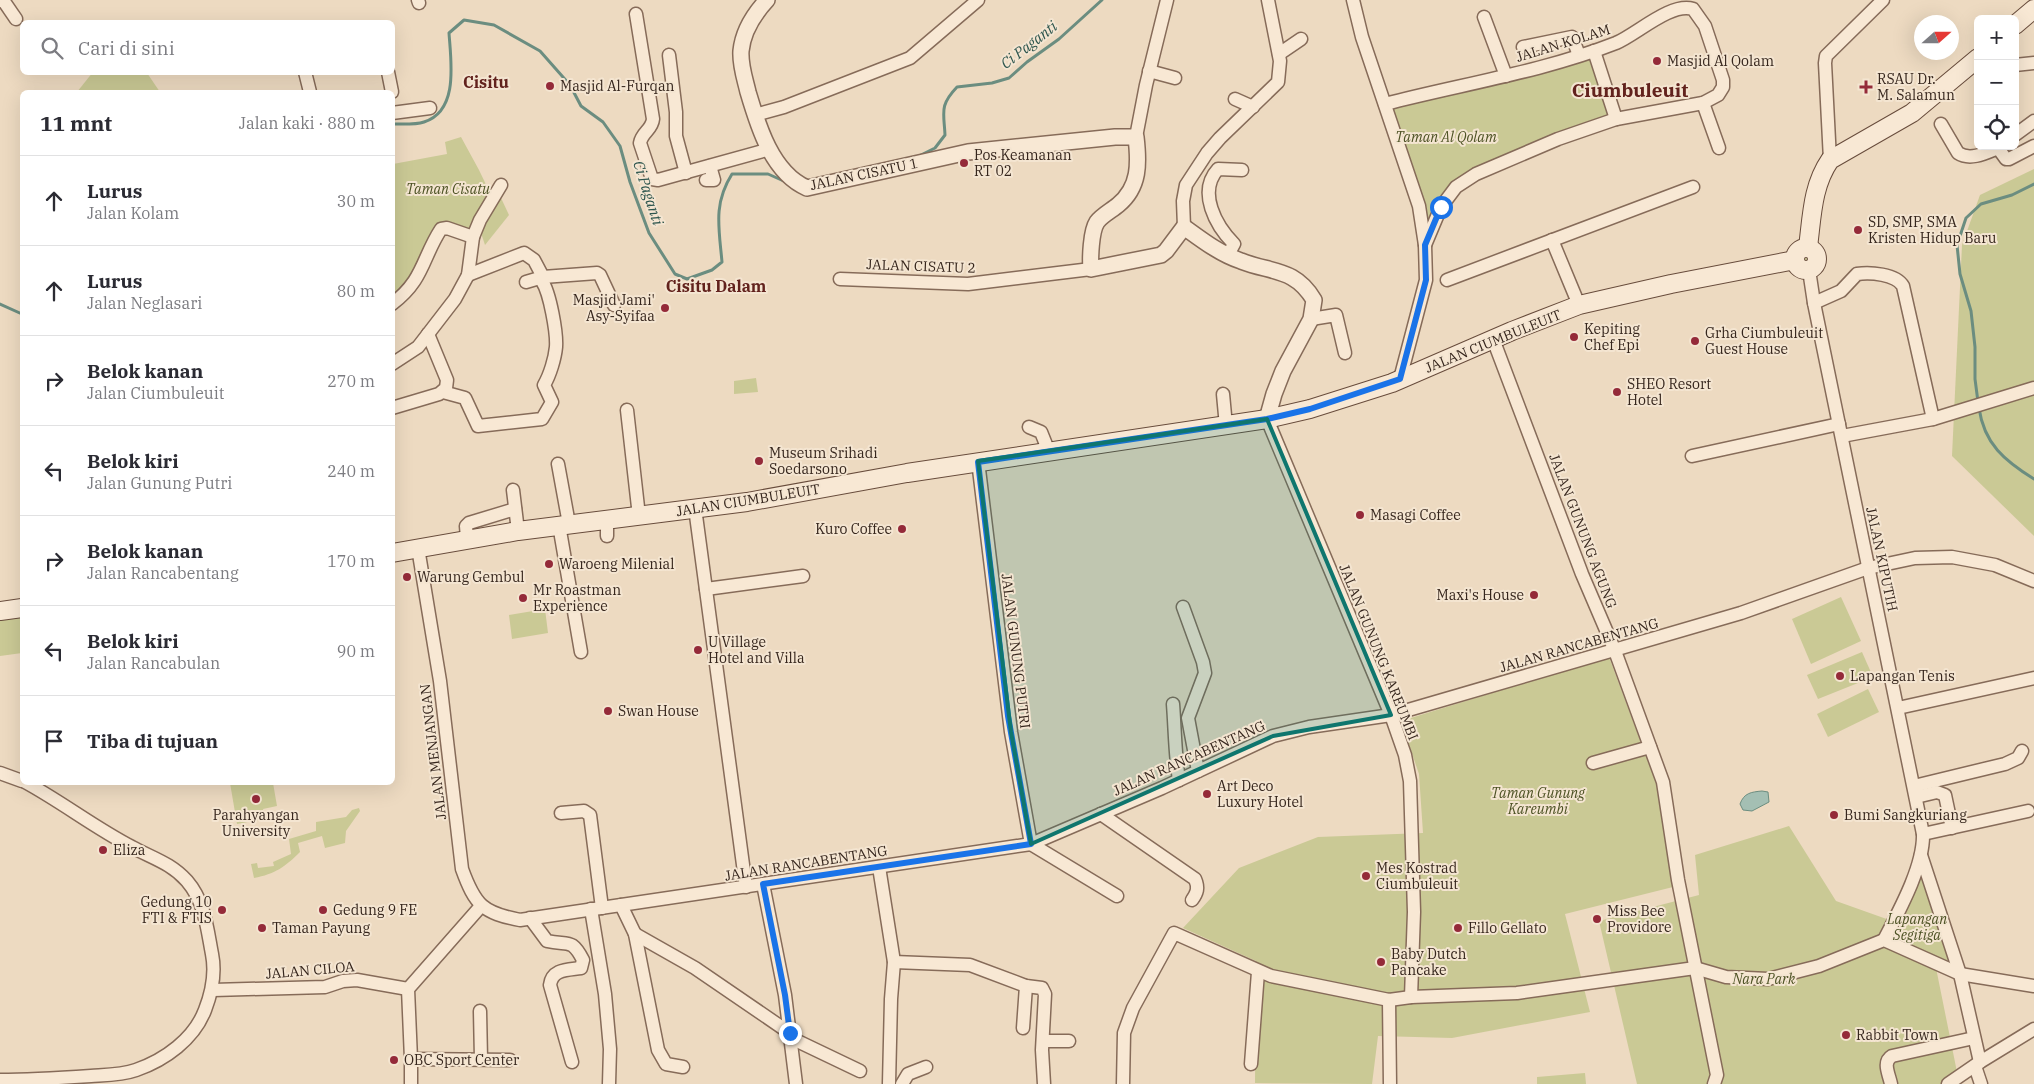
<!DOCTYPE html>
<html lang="id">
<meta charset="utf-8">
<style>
body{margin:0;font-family:"IBM Plex Serif",serif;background:#f2f2f3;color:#2b2b33}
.controls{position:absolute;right:15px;top:15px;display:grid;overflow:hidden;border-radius:8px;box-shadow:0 5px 20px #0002}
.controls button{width:45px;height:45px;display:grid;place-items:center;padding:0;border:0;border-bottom:1px solid #e1e1e2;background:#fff;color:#2b2b33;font:25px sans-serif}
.compass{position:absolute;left:1914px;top:15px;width:45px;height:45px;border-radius:50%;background:#fff;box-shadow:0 5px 20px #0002;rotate:69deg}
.stop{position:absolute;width:15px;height:15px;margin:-11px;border:4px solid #1a73e8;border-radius:50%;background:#fff}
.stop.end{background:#1a73e8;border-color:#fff;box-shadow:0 1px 5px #0008}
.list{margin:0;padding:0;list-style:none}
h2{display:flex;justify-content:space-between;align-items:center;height:65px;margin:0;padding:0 20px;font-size:21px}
h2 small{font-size:16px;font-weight:400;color:#7c7c81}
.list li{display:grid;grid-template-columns:32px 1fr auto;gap:15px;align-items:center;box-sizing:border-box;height:90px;padding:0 20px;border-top:1px solid #e1e1e2}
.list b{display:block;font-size:19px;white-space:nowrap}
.list p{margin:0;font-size:16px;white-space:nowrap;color:#7c7c81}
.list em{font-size:16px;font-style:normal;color:#7c7c81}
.icon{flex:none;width:28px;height:28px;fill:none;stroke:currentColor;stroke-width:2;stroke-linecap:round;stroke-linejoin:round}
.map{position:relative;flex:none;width:2034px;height:1084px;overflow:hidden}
.search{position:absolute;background:#fff;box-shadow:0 5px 20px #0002;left:20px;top:20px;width:375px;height:55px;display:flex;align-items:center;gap:12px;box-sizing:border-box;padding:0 18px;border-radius:8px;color:#7c7c81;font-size:19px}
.panel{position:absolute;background:#fff;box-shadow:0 5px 20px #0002;left:20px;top:90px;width:375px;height:695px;border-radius:8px}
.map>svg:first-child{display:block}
</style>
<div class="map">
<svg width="2034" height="1084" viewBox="0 0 2034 1084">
<rect width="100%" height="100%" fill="#eddac1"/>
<g fill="#cac995">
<path d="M1594,51L1616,119L1456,187L1425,245L1385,104Z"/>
<path d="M93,72L147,73L160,92H77Z"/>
<path d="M461,137L479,170L492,197L471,232L451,224L416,272L393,299V164L447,154L445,142Z"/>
<path d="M2034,169V536L1952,456L1962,245L1980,195Z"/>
<path d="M501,198L509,215L485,245L479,227Z"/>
<circle cx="1806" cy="259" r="9"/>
<path d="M756,378L758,392L734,394V381Z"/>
<path d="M1841,597L1861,641L1811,664L1792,619Z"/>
<path d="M545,609L548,633L512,639L509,615Z"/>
<path d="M22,617V656V653L0,656V620Z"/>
<path d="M1862,652L1873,677L1818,699L1807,675Z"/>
<path d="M1609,657L1656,783L1673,887L1565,914L1590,1012L1452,1038L1378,1036L1372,1084L1255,1083L1256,961L1183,928L1239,868L1318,837L1423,833L1419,774L1401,721Z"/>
<path d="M1868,689L1879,712L1828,737L1817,714Z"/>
<path d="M230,783H273L277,806L263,809L265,819L237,824Z"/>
<path d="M359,808L360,811L346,831L345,843L325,848L322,836L298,843L300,852C285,867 275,874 254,878L251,864L257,863L258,868L274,866L273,862L291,854L289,839L316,831V822L346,817L352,810Z"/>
<path d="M1789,826L1836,901L1895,922L1921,864L1953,966L1934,958L1958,1077L1945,1084H1637L1599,921L1699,895L1695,855Z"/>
<path d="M1585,1073L1586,1084H1537V1077Z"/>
</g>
<path fill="#a4bfb3" stroke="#6b8d80" d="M1762,791L1768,792L1769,802L1752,811L1743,810L1740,804C1744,793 1751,792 1762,791Z"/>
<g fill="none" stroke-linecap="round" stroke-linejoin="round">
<g stroke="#6b8d80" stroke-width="3">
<path d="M392,124C402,124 415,125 424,122C459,111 451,62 449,33L464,20L494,25L540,51L570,85L581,106L603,122L620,146L630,182L649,233L675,274L687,279L712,270L722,262C719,228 713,204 732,174H768L786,182"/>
<path d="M921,155L935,148L945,135C944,112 939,106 957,87L992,83L1009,78L1027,62L1059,39L1102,0"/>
<path d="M0,304L22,314"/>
<path d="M1978,402L1975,379V347L1971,311L1960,274L1957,245L1966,218L1981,204L2012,195L2034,184"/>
<path d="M1979,408C1984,444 2005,461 2034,479"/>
</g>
<defs>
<g id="minor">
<path d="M3,0L16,19"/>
<path d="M418,0L419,3"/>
<path d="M1353,0L1362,37L1419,206L1425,245L1426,280L1400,379"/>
<path d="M636,14L653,119C652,130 642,132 640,143L652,179L658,180L770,149"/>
<path d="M1484,17L1506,76"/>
<path d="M1523,47L1572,37L1579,55"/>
<path d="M1594,51L1616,119"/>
<path d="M1279,54L1301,39"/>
<path d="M669,55L676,112V136L686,173"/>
<path d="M2015,65L2034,63"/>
<path d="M1149,71L1175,78"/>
<path d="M305,72L310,92"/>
<path d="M388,72L392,92"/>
<path d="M1235,99L1253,107"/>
<path d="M1703,103L1719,148"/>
<path d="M1385,104C1462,84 1542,72 1616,43C1637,34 1671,2 1693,9L1705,26L1723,80V87L1718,95L1703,103L1616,119L1558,139L1476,174L1456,187L1441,207L1425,245"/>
<path d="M392,113L430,108"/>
<path d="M755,115L784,107L910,58L978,0"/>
<path d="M1941,124L1958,153C1970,161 1986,153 1998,148L2006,159H2009L2034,146"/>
<path d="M2015,135L2034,121"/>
<path d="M1136,137L1146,85L1167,0"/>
<path d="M1830,160L1825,63L1826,56L1883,0"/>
<path d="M706,180H714L710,166"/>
<path d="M1184,227L1183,201L1186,185L1207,153L1220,138L1278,82L1280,61L1268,0"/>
<path d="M1552,240L1579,305"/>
<path d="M1228,255L1234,244C1216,226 1197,192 1218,169L1242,170"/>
<path d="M1809,270L1814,303L1923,834C1924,866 1899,911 1884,940"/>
<path d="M468,275L524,253L534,260L543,277L597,273L600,275L614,305"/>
<path d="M840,279L968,284L1091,269"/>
<path d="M1447,280L1693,187"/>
<path d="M526,282L543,277"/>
<path d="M1814,303L1841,291L1857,274C1870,272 1896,274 1903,286L1933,419"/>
<path d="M392,304C424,280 422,258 441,229L447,228L473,237"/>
<path d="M1311,319L1336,315L1345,353"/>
<path d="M1493,339L1582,574L1615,651L1663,782L1678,880L1717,1075L1714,1084"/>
<path d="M392,364L418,347L455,299L468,275L473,237L480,220L501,185"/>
<path d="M443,392L465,398L478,426L542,419L552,402L544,385C550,375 555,358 556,347C557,333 550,293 542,281"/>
<path d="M1223,394L1226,426"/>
<path d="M392,408L439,394L446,388L447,380L428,334"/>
<path d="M627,410L639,516"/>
<path d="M1267,419L1391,715L1405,755L1410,781L1414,912L1411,997"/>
<path d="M1029,427L1041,432L1049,452"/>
<path d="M1842,436L1933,419L2034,388"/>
<path d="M1692,456L1839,424"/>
<path d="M978,461L1011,732L1031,844L1117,896"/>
<path d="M558,464L569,524"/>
<path d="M513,490L518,531"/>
<path d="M695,508L746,887"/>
<path d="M559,525L581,652"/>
<path d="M607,536V520"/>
<path d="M467,538L466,526L469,523L515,509"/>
<path d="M418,548L440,681L462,869C475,905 483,913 520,920L1031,844L1162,788L1273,736L1309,727L1391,715L1741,613L1868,568L1915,558L1952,557L1995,565L2034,581"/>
<path d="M706,589L803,576"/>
<path d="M1183,607L1203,662L1205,673L1188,718L1198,771"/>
<path d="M1173,704C1175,730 1175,755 1179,780"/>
<path d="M1898,708L2034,678"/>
<path d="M1593,763L1650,747"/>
<path d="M0,773L22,781"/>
<path d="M1914,786L2005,764L2018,758L2022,751"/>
<path d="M1916,797L1937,792L1945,795L1952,828"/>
<path d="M561,813L584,811L590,815L602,908"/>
<path d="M1101,814L1195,879C1199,888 1197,893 1192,900"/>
<path d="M1923,834L2028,811"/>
<path d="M1921,855L1960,974L1980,1062"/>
<path d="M879,867L894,962L891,999L889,1084"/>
<path d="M763,884L785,995L796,1084"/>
<path d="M621,905L635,934L658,1050L666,1064L683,1067"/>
<path d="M591,909L605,994L610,1049L609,1084"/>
<path d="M530,918L547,941C568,946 571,937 583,960L581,968C567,970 552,969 550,985L572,1062"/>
<path d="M635,934L695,968L790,1033"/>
<path d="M894,962L970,965L1026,986L1042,988L1045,994L1042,1050L1044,1084"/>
<path d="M213,990L325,987L343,981L357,980L408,989"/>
<path d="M1389,1000L1390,1084"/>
<path d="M480,1011L481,1059"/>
<path d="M1023,1028L1026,986"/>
<path d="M791,1038L860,1071"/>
<path d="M1043,1041H1069"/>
<path d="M411,1059L510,1060"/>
<path d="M1251,1064L1258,972"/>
<path d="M1975,1066L1981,1084"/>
<path d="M0,1080C30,1080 61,1078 91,1076C106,1075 122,1075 136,1070C165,1060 194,1039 205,1010C212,992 216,974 212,954C207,928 205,902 187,881C171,863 152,858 132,847C95,828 62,802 25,782"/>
<path d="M411,1084V1059L408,989L481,906"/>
<path d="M902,1084L908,1074L926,1067"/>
<path d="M1123,1084L1124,1033L1133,1008L1174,933L1271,976L1389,1000L1411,997L1517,993L1695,968L1726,977L1768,979L1819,966L1884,940L1960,974L2034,986"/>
<path d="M1891,1084C1889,1074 1882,1062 1892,1056L1974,1038"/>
<path d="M1948,1084L1980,1062L2034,1029"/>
</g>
<path id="tertiary" d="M767,0C754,14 743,31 741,51C740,65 745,79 748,92C758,126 772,173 807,188L968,152L1115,137H1136C1139,163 1140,187 1118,205C1112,210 1101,216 1097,222C1091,231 1090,258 1091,269L1161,255L1166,251L1184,227C1202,240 1220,254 1241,261C1272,273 1295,268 1314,300L1311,319L1283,371L1274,394L1267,419"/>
<g id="secondary">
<path d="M2015,25L2034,9"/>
<path d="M1808,247C1812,217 1812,186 1830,160L1912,113L1978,58"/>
<circle cx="1806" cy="259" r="11"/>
<path d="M392,553L518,531L747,502L907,473L1267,419L1310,409L1392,383L1512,331L1579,305L1671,284L1795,260"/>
<path d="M0,611L22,608"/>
</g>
</defs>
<use href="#minor" stroke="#866b59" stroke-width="15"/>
<use href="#tertiary" stroke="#866b59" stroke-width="18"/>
<use href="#secondary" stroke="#684c3c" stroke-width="20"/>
<use href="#minor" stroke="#f8e8d4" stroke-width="12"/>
<use href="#tertiary" stroke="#f8e8d4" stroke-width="15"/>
<use href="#secondary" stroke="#f8e8d4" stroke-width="18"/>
</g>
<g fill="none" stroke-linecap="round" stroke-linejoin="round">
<path stroke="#1a73e8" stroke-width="6" d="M790,1033L785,995L763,884L1031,844L1008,716L978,462L1267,419L1310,409L1400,379L1426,280L1425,245L1441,207"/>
</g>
<path fill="#0f766e" fill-opacity="0.2" stroke="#0f766e" stroke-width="4" stroke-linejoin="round" d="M1267,419L1391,715L1273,736L1031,844L1011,732L978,461Z"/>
<g fill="#942a39" stroke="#f4e5d1" stroke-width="2">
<circle cx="1657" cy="61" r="5"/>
<circle cx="550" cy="86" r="5"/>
<path d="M1863.5 79.5h5v5h5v5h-5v5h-5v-5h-5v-5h5z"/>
<circle cx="964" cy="163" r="5"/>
<circle cx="1858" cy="230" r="5"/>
<circle cx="665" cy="308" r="5"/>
<circle cx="1574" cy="337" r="5"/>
<circle cx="1695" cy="341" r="5"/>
<circle cx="1617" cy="392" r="5"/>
<circle cx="759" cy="461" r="5"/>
<circle cx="1360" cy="515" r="5"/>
<circle cx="902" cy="529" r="5"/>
<circle cx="549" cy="564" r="5"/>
<circle cx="407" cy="577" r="5"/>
<circle cx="1534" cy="595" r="5"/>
<circle cx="523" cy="598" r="5"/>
<circle cx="698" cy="650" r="5"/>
<circle cx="1840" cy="676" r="5"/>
<circle cx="608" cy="711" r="5"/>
<circle cx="1207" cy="794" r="5"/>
<circle cx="256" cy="799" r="5"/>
<circle cx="1834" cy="815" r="5"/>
<circle cx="103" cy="850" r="5"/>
<circle cx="1366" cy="876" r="5"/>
<circle cx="222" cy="910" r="5"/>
<circle cx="323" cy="910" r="5"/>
<circle cx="1597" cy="919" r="5"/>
<circle cx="262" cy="928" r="5"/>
<circle cx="1458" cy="928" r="5"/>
<circle cx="1381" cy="962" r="5"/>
<circle cx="1846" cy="1035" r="5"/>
<circle cx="394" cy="1060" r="5"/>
</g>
<g text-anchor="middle" stroke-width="4" stroke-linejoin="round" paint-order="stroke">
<g font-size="14" fill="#36261d" stroke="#f4e5d1">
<text transform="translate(1563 43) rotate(-17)" y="5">JALAN KOLAM</text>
<text transform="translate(864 174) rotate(-12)" y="5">JALAN CISATU 1</text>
<text transform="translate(921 266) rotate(2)" y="5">JALAN CISATU 2</text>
<text transform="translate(1493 341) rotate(-22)" y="5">JALAN CIUMBULEUIT</text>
<text transform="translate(748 500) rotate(-9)" y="5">JALAN CIUMBULEUIT</text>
<text transform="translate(1583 531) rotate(69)" y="5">JALAN GUNUNG AGUNG</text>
<text transform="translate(1882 559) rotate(78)" y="5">JALAN KIPUTIH</text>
<text transform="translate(1579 645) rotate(-16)" y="5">JALAN RANCABENTANG</text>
<text transform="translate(1016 651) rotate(83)" y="5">JALAN GUNUNG PUTRI</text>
<text transform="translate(1379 652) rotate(68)" y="5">JALAN GUNUNG KAREUMBI</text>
<text transform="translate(433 752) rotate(-97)" y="5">JALAN MENJANGAN</text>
<text transform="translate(1189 758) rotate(-24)" y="5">JALAN RANCABENTANG</text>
<text transform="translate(806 863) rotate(-9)" y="5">JALAN RANCABENTANG</text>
<text transform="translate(310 970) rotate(-5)" y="5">JALAN CILOA</text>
</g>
<g font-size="14" fill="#36261d" stroke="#f4e5d1" text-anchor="start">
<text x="1667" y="66">Masjid Al Qolam</text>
<text x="1877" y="84">RSAU Dr.<tspan x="1877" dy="16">M. Salamun</tspan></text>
<text x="560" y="91">Masjid Al-Furqan</text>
<text x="974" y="160">Pos Keamanan<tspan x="974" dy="16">RT 02</tspan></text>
<text x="1868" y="227">SD, SMP, SMA<tspan x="1868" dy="16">Kristen Hidup Baru</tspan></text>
<text x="655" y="305" text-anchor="end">Masjid Jami'<tspan x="655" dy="16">Asy-Syifaa</tspan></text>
<text x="1584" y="334">Kepiting<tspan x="1584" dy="16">Chef Epi</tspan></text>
<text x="1705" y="338">Grha Ciumbuleuit<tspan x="1705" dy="16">Guest House</tspan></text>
<text x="1627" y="389">SHEO Resort<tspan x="1627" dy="16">Hotel</tspan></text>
<text x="769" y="458">Museum Srihadi<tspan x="769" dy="16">Soedarsono</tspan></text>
<text x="1370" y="520">Masagi Coffee</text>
<text x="892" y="534" text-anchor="end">Kuro Coffee</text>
<text x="559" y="569">Waroeng Milenial</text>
<text x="417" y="582">Warung Gembul</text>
<text x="533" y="595">Mr Roastman<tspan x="533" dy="16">Experience</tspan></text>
<text x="1524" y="600" text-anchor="end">Maxi's House</text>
<text x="708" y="647">U Village<tspan x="708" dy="16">Hotel and Villa</tspan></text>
<text x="1850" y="681">Lapangan Tenis</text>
<text x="618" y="716">Swan House</text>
<text x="1217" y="791">Art Deco<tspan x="1217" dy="16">Luxury Hotel</tspan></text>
<text x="256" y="820" text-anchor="middle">Parahyangan<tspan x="256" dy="16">University</tspan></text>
<text x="1844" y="820">Bumi Sangkuriang</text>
<text x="113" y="855">Eliza</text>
<text x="1376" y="873">Mes Kostrad<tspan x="1376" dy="16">Ciumbuleuit</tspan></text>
<text x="212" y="907" text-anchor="end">Gedung 10<tspan x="212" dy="16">FTI &amp; FTIS</tspan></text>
<text x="333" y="915">Gedung 9 FE</text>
<text x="1607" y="916">Miss Bee<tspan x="1607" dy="16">Providore</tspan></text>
<text x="272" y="933">Taman Payung</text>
<text x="1468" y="933">Fillo Gellato</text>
<text x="1391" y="959">Baby Dutch<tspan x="1391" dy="16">Pancake</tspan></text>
<text x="1856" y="1040">Rabbit Town</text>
<text x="404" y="1065">OBC Sport Center</text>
</g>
<g font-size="14" font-style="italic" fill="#4d5224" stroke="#f4e5d1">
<text x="1446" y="142">Taman Al Qolam</text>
<text x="448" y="194">Taman Cisatu</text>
<text x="1538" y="798">Taman Gunung<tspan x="1538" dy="16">Kareumbi</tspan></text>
<text x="1917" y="924">Lapangan<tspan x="1917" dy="16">Segitiga</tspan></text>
<text x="1764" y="984">Nara Park</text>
</g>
<g font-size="15" font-style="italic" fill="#2d554d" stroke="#f4e5d1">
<text transform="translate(1029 45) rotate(-38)" y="5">Ci Paganti</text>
<text transform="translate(648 193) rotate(72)" y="5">Ci Paganti</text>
</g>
<g font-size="16" font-weight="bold" fill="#62221d" stroke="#f4e5d1">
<text x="486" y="88">Cisitu</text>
<text x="716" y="292">Cisitu Dalam</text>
</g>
<g font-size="19" font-weight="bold" fill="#62221d" stroke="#f4e5d1">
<text x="1630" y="97">Ciumbuleuit</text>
</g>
</g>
</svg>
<div class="controls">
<button>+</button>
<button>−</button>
<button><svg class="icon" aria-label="locate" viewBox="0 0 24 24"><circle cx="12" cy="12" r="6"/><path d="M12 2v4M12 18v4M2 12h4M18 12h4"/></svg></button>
</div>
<svg class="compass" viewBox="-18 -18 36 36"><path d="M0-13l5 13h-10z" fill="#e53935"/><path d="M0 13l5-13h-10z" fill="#7c7c81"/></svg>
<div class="stop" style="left:1441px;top:207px"></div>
<div class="stop end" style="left:790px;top:1033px"></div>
<div class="search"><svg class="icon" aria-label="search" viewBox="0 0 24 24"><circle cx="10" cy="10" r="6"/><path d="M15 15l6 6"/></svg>Cari di sini</div>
<section class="panel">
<h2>11 mnt<small>Jalan kaki · 880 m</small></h2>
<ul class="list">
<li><svg class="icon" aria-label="ahead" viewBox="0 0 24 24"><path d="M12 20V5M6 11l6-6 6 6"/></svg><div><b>Lurus</b><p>Jalan Kolam</p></div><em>30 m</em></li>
<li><svg class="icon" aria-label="ahead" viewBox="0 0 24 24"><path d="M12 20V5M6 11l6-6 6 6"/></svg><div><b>Lurus</b><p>Jalan Neglasari</p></div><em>80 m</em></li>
<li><svg class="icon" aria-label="right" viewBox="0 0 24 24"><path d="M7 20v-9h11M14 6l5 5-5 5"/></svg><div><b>Belok kanan</b><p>Jalan Ciumbuleuit</p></div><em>270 m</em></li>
<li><svg class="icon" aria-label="left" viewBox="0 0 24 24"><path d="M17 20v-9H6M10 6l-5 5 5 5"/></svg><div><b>Belok kiri</b><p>Jalan Gunung Putri</p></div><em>240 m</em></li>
<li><svg class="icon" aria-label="right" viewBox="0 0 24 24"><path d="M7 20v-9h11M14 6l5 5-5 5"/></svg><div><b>Belok kanan</b><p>Jalan Rancabentang</p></div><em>170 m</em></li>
<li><svg class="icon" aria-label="left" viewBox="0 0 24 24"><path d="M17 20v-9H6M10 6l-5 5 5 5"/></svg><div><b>Belok kiri</b><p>Jalan Rancabulan</p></div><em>90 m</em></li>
<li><svg class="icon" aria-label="arrive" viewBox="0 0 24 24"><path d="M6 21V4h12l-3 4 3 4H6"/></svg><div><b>Tiba di tujuan</b></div></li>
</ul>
</section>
</div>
